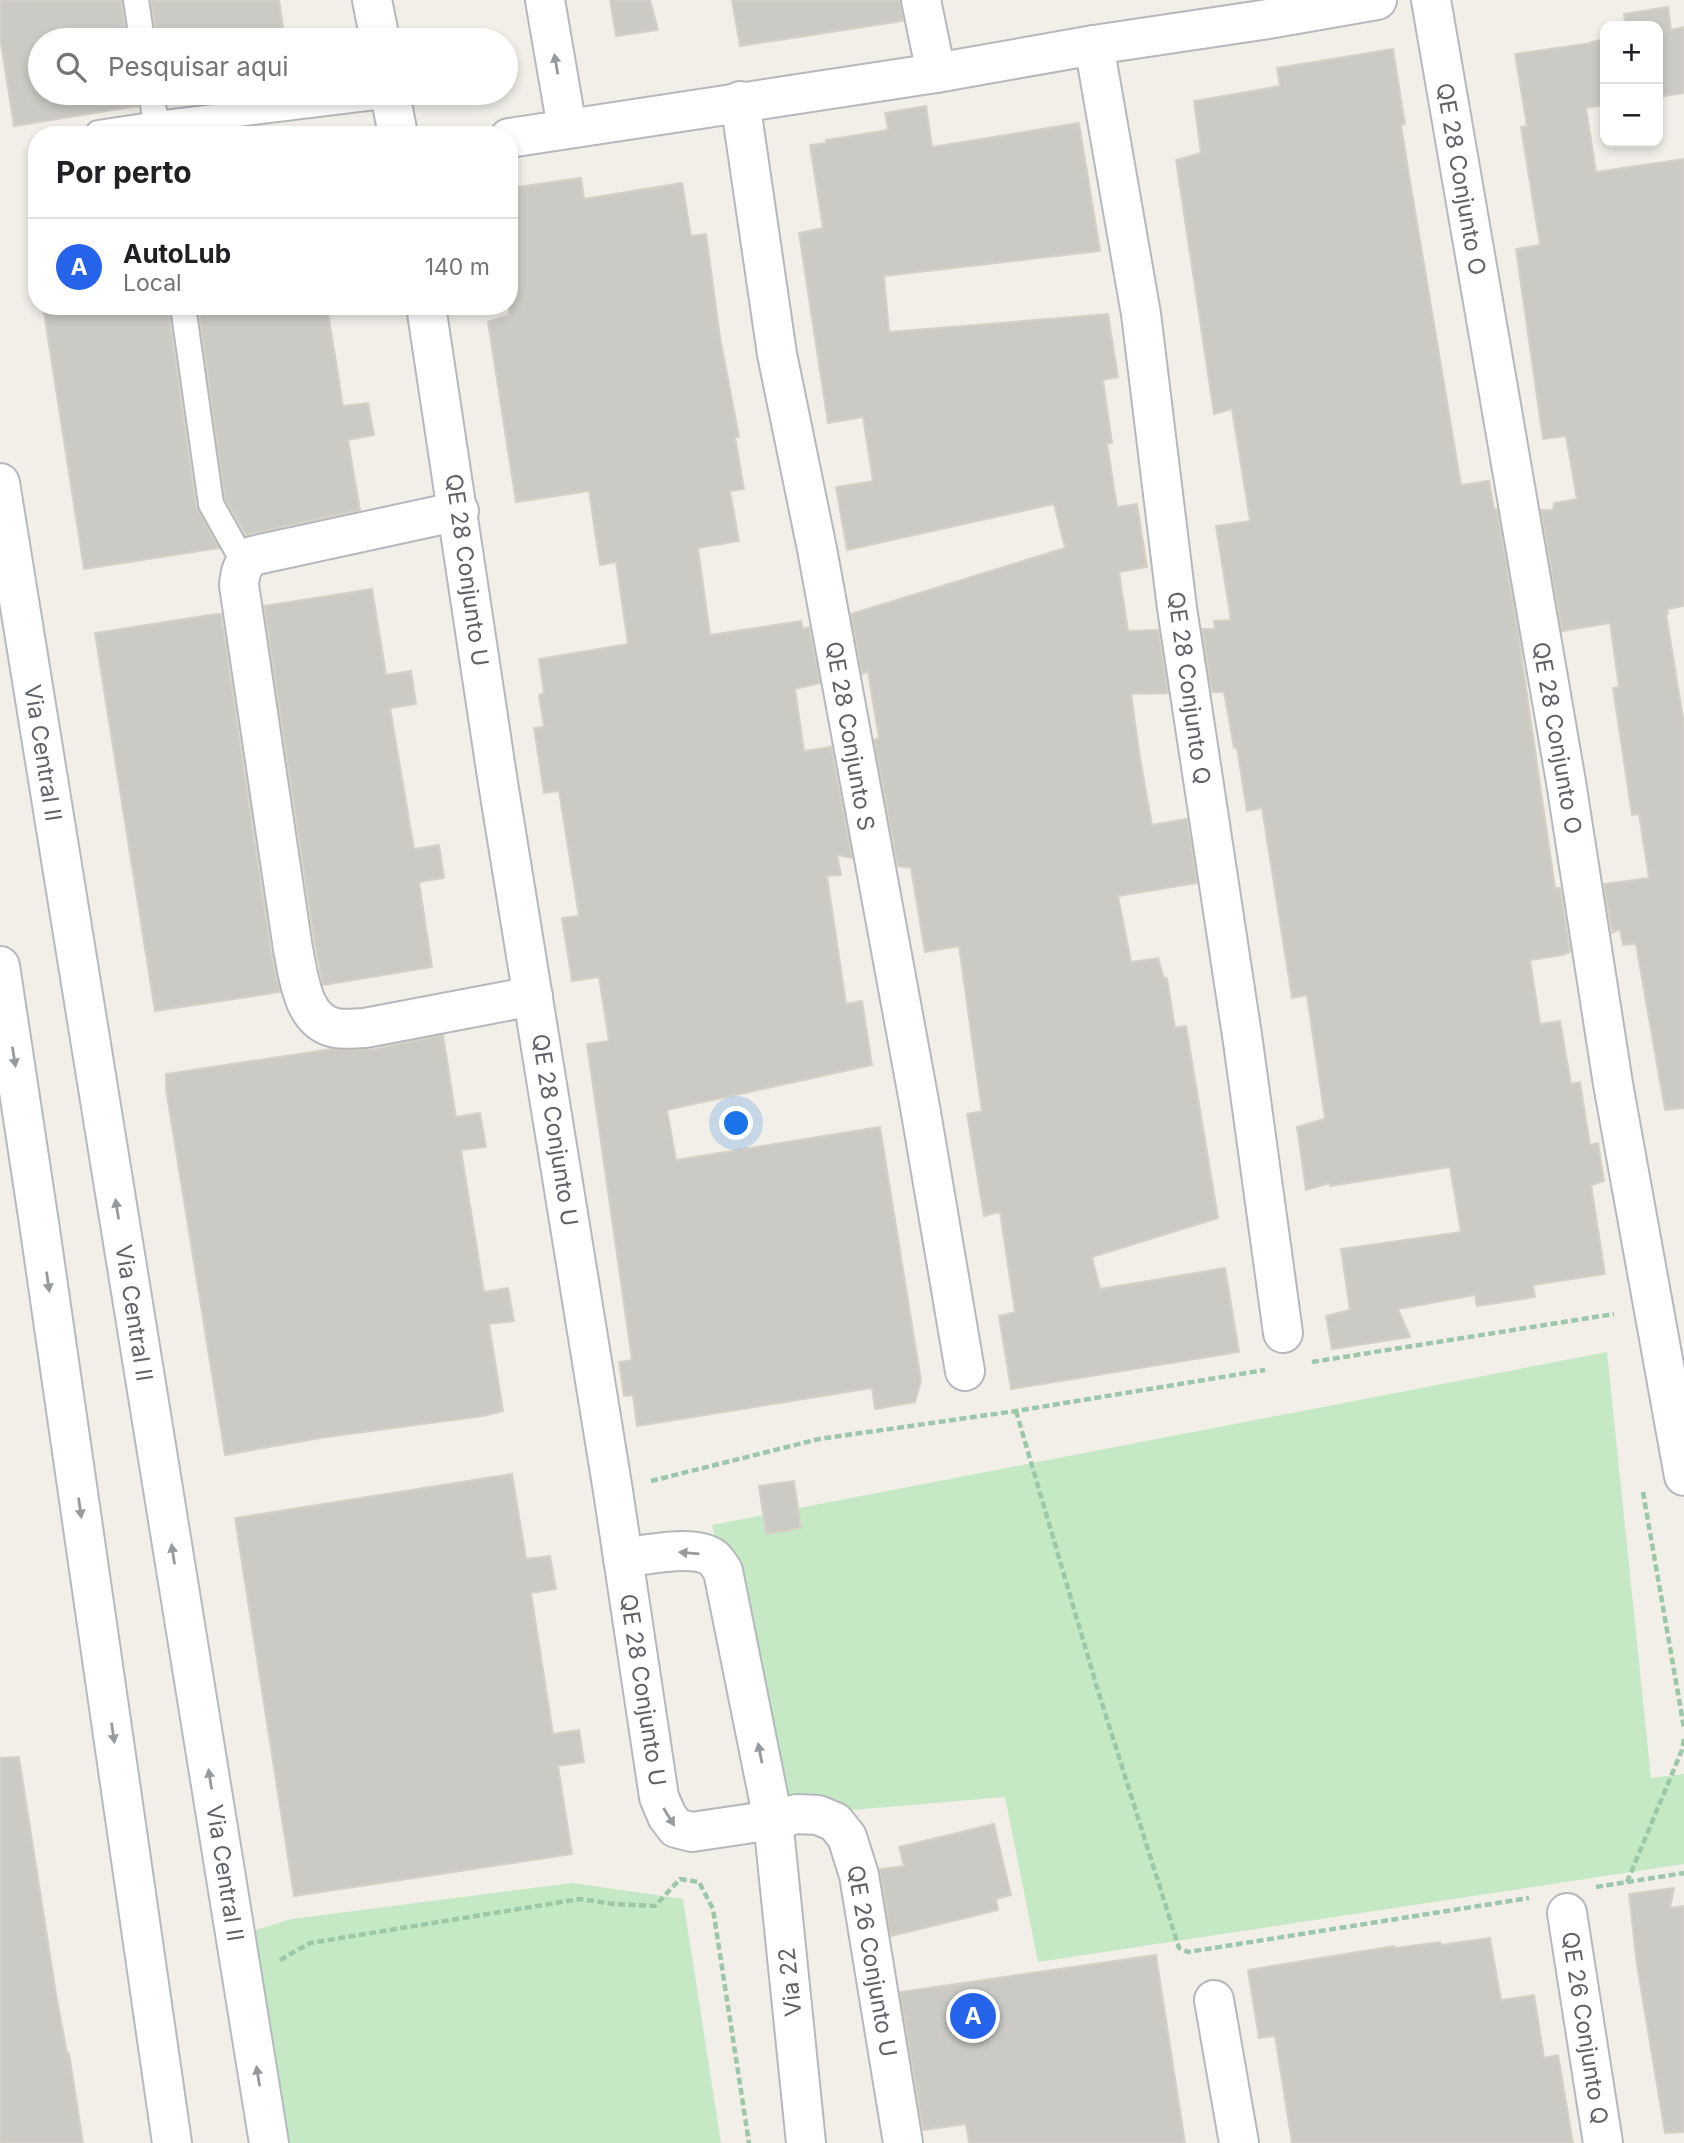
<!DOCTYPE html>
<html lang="pt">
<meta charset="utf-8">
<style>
body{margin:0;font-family:Inter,sans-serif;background:#f2f2f2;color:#202124}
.controls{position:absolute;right:21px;top:21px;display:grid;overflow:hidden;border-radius:14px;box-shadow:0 4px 10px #0003}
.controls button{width:63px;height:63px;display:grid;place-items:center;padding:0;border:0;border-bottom:2px solid #e0e0e0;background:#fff;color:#202124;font:35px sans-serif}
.you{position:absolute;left:737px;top:1124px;width:24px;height:24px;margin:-18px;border:5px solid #fff;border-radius:50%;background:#1a73e8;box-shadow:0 0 0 10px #1a73e833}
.badge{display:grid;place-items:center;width:46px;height:46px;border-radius:50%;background:#2563eb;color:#fff;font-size:23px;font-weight:700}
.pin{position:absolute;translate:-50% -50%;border:4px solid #fff;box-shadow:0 2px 7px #0006}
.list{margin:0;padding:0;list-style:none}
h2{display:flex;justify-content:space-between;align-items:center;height:91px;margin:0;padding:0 28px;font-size:30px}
h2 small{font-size:23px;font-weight:400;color:#757577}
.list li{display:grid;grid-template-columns:46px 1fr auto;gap:21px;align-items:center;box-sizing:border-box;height:98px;padding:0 28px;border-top:2px solid #e0e0e0}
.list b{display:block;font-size:26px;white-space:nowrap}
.list p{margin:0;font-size:23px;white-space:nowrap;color:#757577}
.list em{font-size:23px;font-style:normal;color:#757577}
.icon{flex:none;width:38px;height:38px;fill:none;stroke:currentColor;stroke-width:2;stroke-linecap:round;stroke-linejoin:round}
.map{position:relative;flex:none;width:1684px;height:2143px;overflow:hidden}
.search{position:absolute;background:#fff;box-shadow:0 4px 10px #0003;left:28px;top:28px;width:490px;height:77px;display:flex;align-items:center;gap:18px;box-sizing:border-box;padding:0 24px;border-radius:38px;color:#757577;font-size:26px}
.panel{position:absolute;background:#fff;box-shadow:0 4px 10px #0003;left:28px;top:126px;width:490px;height:189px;border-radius:28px}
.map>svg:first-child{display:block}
</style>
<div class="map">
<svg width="1684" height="2143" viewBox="0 0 1684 2143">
<rect width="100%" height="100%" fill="#f1efe8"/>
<g fill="#c5e8c5">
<path d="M1607,1352L1651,1778L1684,1774V1864L1038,1962L1005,1797L781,1816L712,1525Z"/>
<path d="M572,1883L683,1899L721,2143H267L237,1936L291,1919Z"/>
</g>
<g fill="#cccac5" stroke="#d6d1c6" stroke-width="2">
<path d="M0,0H121L127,40H40V93H136L138,106L14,126L0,37Z"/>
<path d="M151,0H279L285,40H157Z"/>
<path d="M610,0H650L658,30L616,36Z"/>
<path d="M732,0H900L903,21L740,46Z"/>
<path d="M1668,7L1671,30L1684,27V93L1658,97V26H1626L1624,14Z"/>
<path d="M1605,39V105L1586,108L1596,172L1684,159V606L1667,609L1668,614H1666L1684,724V1108L1665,1110L1636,944L1623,945L1620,929L1612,933L1604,884L1649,878L1639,814L1632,815L1613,688L1619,687L1610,623L1562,631L1541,510H1553L1554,503L1577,499L1566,436L1543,439L1516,249L1540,245L1521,127L1527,126L1515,54L1591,43V42Z"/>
<path d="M1393,49L1405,124L1401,125L1409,175L1461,485L1489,481L1494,509H1497L1519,639L1555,888H1560L1570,952L1563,955L1530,960L1540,1024L1560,1021L1571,1084L1580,1082L1590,1145L1598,1143L1604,1181L1591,1185L1605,1274L1533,1285L1535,1297L1477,1306L1475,1295L1398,1309L1410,1337L1332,1349L1326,1316L1350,1310L1341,1249L1461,1232L1450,1167L1330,1186V1183L1306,1190L1297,1127L1325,1119L1307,995L1292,998L1262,808L1247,811L1237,748H1234L1224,692H1212L1202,629H1215L1214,621L1231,620L1216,526L1250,521L1232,409L1214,414L1176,160L1201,153L1194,101L1280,86L1277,68Z"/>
<path d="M166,93H225L168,102Z"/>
<path d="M926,106L932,147L1079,123L1100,251L884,276L889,332L1108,314L1118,377L1103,380L1112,443H1107L1117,507L1137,504L1147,567L1119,572L1128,631L1158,630L1168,693L1131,694L1140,758L1152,825L1187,819L1197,883L1118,896L1131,962L1158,958L1164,978H1167L1175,1028L1186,1026L1218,1218L1092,1257L1100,1289L1225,1268L1239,1352L1011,1389L999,1316L1015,1312L1000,1212L984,1216L967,1114L982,1111L959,946L925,952L911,868L898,866L874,740L879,738L868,672L862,674L851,614L1065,548L1054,504L847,550L836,487L873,481L863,417L828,423L799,233L823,228L810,145L826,143V140L888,130L885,113Z"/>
<path d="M581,178L584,199L682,183L691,236L706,234L720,337L739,437H735L744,489L730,491L739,541L698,548L710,635L801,621L803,629L809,627L820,683L795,689L804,751L831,747L852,858L837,855L841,875L827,876L846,1004L862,1001L872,1065L667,1110L676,1160L880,1127L921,1381L915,1402L875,1409L872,1388L637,1426L633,1395L624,1396L619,1362L632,1360L587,1044L609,1041L599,977L572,981L562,918L579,916L559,791L544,793L534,728L544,727L539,695L544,693L539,659L628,644L616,562L600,565L589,491L516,502L488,322L509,315V188Z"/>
<path d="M43,306H168L196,506L219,548L84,569Z"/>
<path d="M198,306H327L343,406L368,403L374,435L348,440L360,510L246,535L225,499Z"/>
<path d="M372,589L386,675L411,671L416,704L390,708L414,849L439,845L444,878L419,882L432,967L323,985L315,945L264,606Z"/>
<path d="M216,614H221L271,952L280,992L155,1011L95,633Z"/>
<path d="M443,1035L456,1117L480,1113L486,1147L461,1150L484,1292L508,1288L514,1321L489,1324L503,1411L483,1416L326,1437L225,1455L166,1089V1074L331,1049L369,1050Z"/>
<path d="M512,1474L526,1559L550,1556L556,1589L531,1593L553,1734L579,1730L584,1762L558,1766L572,1854L294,1896L235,1518Z"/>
<path d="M794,1481L801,1528L766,1534L759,1486Z"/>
<path d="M19,1757L56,1994L67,2053H69L83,2143H0V1758Z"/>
<path d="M994,1824L1011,1895L996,1899L998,1910L891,1936L880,1869L904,1866L899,1847Z"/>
<path d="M1674,1888L1670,1908L1684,1906V2132L1665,2133L1637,1965L1629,1894Z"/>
<path d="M1490,1938L1501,2000L1534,1995L1544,2058L1558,2055L1573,2143H1292L1275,2036L1259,2038L1248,1970L1394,1946L1395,1948L1440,1942L1441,1945Z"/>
<path d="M1156,1955L1185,2143H969L966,2124L923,2130L900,1992Z"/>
</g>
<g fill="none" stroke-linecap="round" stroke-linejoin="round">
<defs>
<g id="lane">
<path d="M136,0L142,40"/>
<path d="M151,93L158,135"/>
<path d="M98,133L157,124L391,95"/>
<path d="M183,306L211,504L244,563"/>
</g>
<g id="street">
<path d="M372,0L380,40"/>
<path d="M545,0L567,128"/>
<path d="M921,0L936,73"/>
<path d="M1431,0L1566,782L1613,1084L1684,1476"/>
<path d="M1094,45L1141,314L1177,608L1243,1042L1283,1333"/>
<path d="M390,93L398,135"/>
<path d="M740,101L777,354L817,549L920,1107L965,1371"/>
<path d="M509,138L936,73L1094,45L1262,20L1377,0"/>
<path d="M426,306L498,783L613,1491L659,1797L667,1816L676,1828L692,1832L773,1820L797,1814L818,1815L835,1822L847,1837L859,1875L903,2143"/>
<path d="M459,511L252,556C242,565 240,572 239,585L293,949C299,977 302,1022 336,1028C345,1030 356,1028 365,1028L533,996"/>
<path d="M623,1558C644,1555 695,1544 713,1558C717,1561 720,1567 723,1571L773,1820L806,2143"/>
<path d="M1567,1913L1603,2143"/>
<path d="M1214,2000L1239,2143"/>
</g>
<g id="secondary">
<path d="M0,483L269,2143"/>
<path d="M0,966L39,1223L172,2143"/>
</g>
</defs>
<use href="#lane" stroke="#b5b8bc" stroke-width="28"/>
<use href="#street" stroke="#b5b8bc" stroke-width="42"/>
<use href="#secondary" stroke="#b6babf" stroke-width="42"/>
<g stroke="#9cc7a9" stroke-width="4.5" stroke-dasharray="7 3.5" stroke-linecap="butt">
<path d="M1312,1362L1614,1314"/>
<path d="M1016,1411L1096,1684L1179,1948L1188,1952L1529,1898"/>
<path d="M651,1481L819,1439L1016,1411L1265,1370"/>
<path d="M1643,1492L1684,1728"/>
<path d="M1627,1882L1682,1750L1684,1739"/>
<path d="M1596,1887L1684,1873"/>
<path d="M280,1960L310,1943L580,1899L613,1904L655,1906L680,1879L699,1882L713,1909L749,2143"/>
</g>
<use href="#lane" stroke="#fff" stroke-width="24"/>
<use href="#street" stroke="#fff" stroke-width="38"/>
<use href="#secondary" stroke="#fff" stroke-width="38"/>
</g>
<defs><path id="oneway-solid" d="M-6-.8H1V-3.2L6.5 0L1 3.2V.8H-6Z" transform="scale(1.75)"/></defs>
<g fill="#979a9d">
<use href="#oneway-solid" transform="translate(556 64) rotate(-100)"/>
<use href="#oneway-solid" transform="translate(14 1057) rotate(81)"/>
<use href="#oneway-solid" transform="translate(117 1209) rotate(-99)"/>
<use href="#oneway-solid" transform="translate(48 1282) rotate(82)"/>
<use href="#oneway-solid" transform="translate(80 1508) rotate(82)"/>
<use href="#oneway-solid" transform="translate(689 1553) rotate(-175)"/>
<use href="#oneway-solid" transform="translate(173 1554) rotate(-99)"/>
<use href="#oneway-solid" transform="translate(113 1733) rotate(82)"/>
<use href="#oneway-solid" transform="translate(760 1753) rotate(-101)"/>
<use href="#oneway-solid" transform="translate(210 1779) rotate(-99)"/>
<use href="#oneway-solid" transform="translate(669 1817) rotate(58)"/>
<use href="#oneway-solid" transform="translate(258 2076) rotate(-99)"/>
</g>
<g text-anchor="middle" stroke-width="6" stroke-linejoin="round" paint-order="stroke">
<g font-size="23" fill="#5f6368" stroke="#fff">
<text transform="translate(1461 179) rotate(80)" y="8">QE 28 Conjunto O</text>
<text transform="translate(467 570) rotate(82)" y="8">QE 28 Conjunto U</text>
<text transform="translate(1189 688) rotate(82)" y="8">QE 28 Conjunto Q</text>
<text transform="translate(850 736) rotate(80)" y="8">QE 28 Conjunto S</text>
<text transform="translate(1557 738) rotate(80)" y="8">QE 28 Conjunto O</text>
<text transform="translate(43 753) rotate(81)" y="8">Via Central II</text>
<text transform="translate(555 1130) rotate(81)" y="8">QE 28 Conjunto U</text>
<text transform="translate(134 1313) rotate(81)" y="8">Via Central II</text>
<text transform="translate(643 1690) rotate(81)" y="8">QE 28 Conjunto U</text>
<text transform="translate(225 1873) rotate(81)" y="8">Via Central II</text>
<text transform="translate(872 1961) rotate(80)" y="8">QE 26 Conjunto U</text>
<text transform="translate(790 1982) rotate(-96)" y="8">Via 22</text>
<text transform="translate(1585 2028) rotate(81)" y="8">QE 26 Conjunto Q</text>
</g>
</g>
</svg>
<div class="controls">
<button>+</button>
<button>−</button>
</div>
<div class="you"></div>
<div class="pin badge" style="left:973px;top:2016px">A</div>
<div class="search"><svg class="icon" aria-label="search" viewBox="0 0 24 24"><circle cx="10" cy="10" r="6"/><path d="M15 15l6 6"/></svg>Pesquisar aqui</div>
<section class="panel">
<h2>Por perto<small></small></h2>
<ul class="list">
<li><span class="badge">A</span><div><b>AutoLub</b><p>Local</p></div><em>140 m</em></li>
</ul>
</section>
</div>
